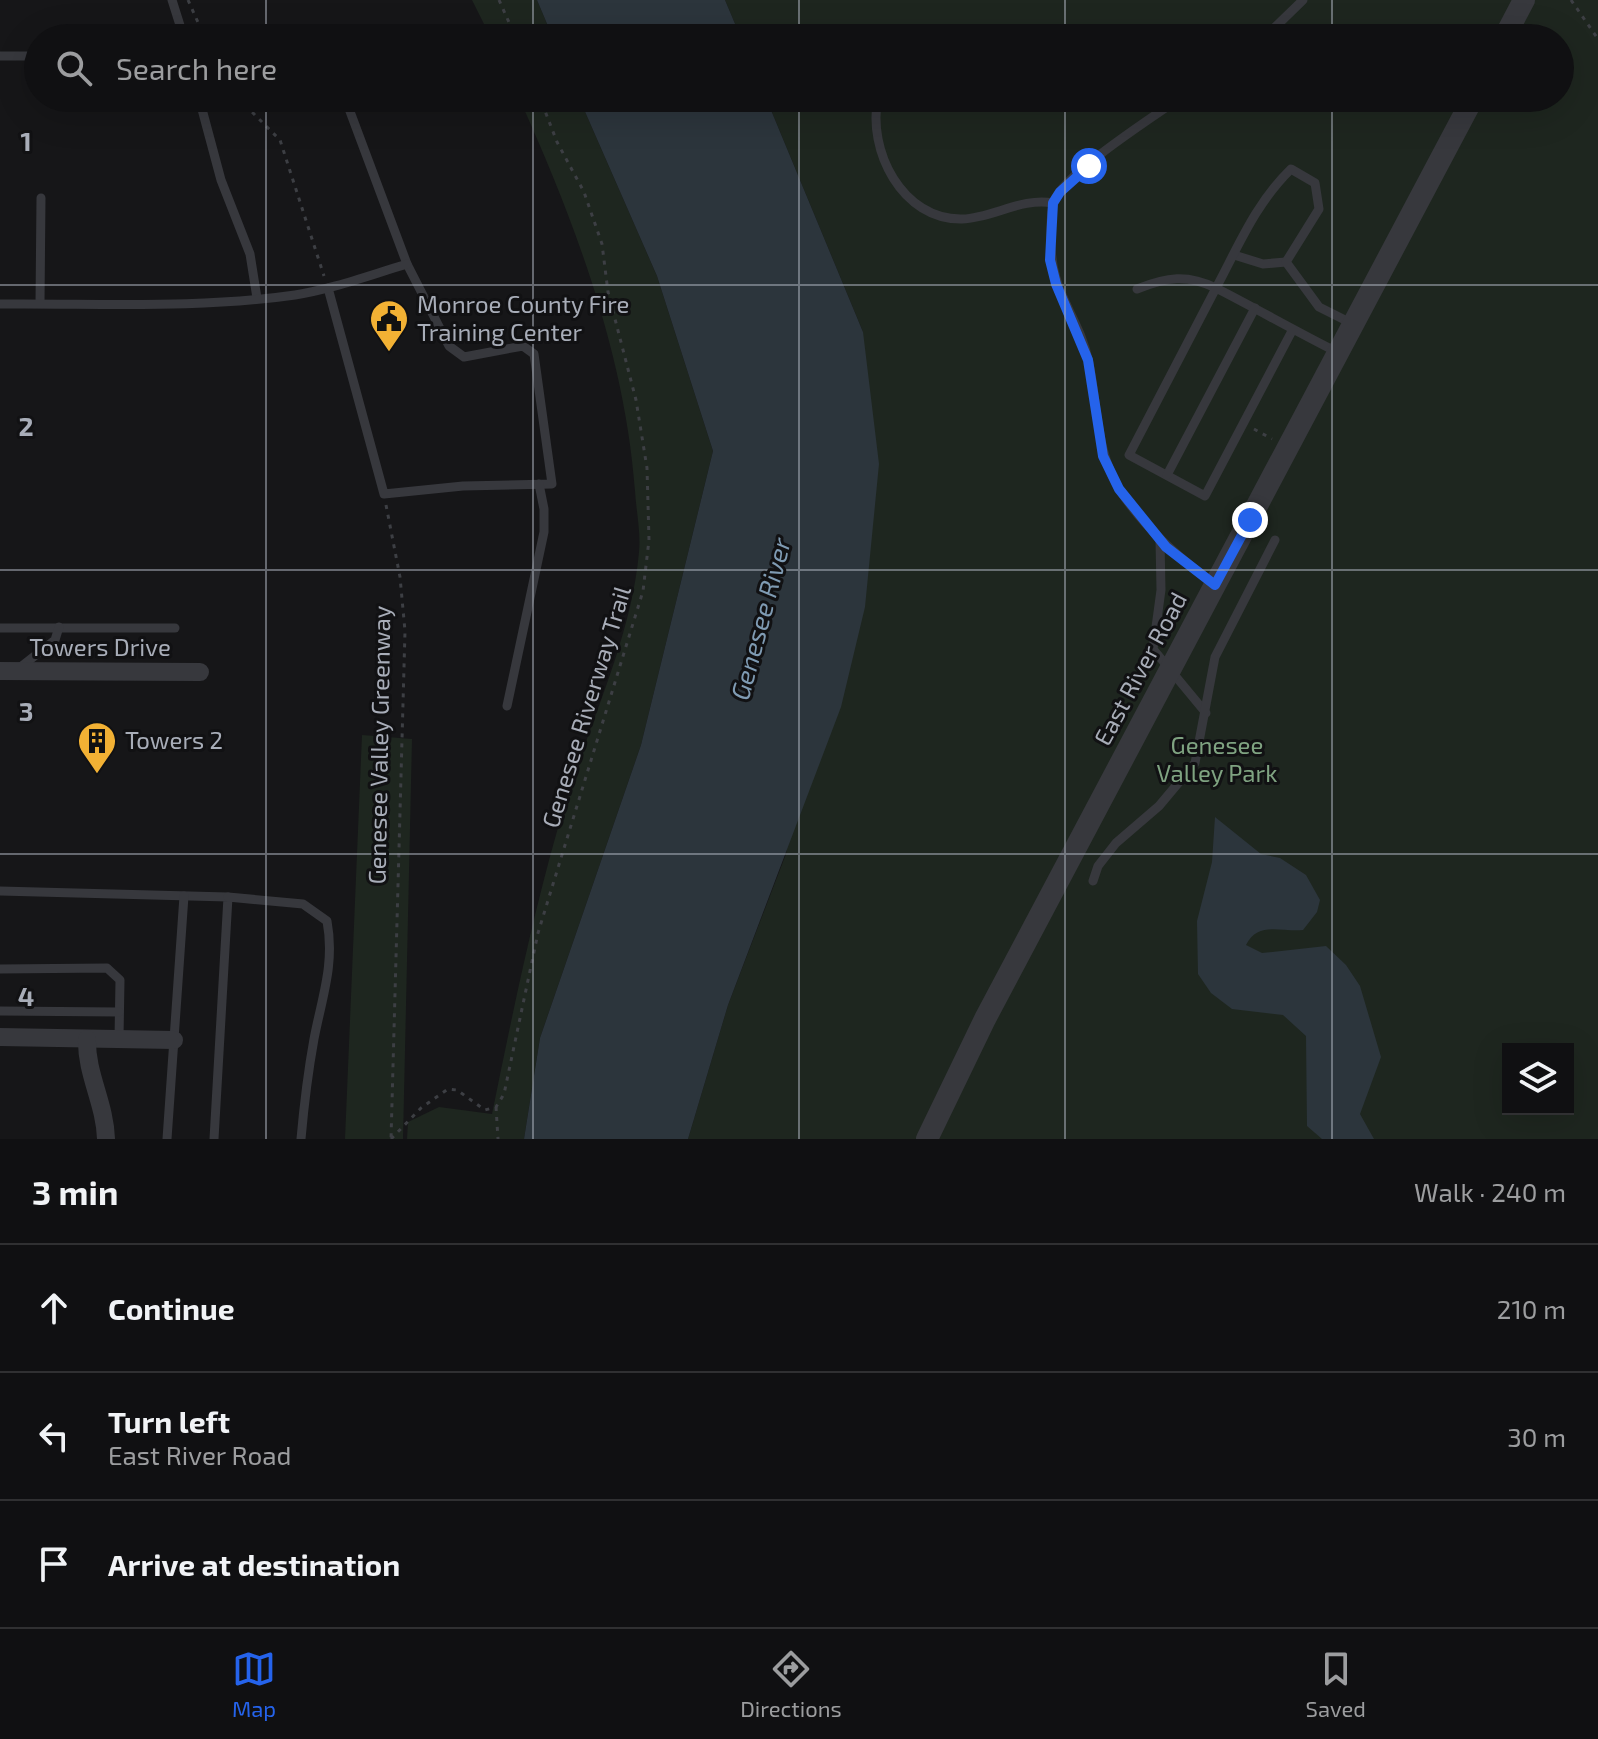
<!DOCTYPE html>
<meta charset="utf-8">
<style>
body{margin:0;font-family:"Exo 2",sans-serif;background:#19191b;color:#f1f3f6}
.controls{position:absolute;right:24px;bottom:24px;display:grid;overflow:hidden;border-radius:0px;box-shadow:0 8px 32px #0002}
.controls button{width:72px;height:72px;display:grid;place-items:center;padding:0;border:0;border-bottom:2px solid #303032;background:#101012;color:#f1f3f6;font:40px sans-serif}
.stop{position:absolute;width:24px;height:24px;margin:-18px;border:6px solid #2563eb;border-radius:50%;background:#fff}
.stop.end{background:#2563eb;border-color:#fff;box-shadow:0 2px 8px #0008}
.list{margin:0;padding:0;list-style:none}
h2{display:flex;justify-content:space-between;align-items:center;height:104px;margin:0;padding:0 32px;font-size:34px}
h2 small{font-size:26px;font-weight:400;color:#9c9d9f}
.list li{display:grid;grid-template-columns:52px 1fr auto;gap:24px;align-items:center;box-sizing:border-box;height:128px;padding:0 32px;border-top:2px solid #303032}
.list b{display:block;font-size:30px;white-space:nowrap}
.list p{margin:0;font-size:26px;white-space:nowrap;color:#9c9d9f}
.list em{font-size:26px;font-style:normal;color:#9c9d9f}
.icon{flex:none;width:44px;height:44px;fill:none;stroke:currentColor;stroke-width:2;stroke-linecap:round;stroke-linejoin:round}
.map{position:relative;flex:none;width:1598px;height:1139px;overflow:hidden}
.search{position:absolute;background:#101012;box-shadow:0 8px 32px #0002;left:24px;right:24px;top:24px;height:88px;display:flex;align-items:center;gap:20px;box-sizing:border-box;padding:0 28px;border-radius:44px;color:#9c9d9f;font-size:30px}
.sheet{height:488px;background:#101012}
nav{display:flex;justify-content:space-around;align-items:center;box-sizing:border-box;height:112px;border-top:2px solid #303032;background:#101012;font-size:22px;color:#9c9d9f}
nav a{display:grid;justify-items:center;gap:4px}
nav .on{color:#2563eb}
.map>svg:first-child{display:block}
</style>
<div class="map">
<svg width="1598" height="1139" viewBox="0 0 1598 1139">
<rect width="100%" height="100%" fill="#161618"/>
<g fill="#1e261f" fill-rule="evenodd">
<path d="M472,0H537L553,38H491Z"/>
<path d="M725,0H1598V1139H688L728,1005L786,854L863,332L766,98H1560V38H741ZM1508,1049H1568V1109H1508Z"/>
<path d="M519,98H579L657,276L713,451L641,745L540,1038L524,1139H407L408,1122L439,1107L492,1114C513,1011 534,908 564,807C589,723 631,640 639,552C641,532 636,510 635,491C625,355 575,222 519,98Z"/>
<path d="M362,735L412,739L403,1139H345Z"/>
</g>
<g fill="#2c353c">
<path d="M537,0H725L741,38H553Z"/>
<path d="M579,98H766L863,332L879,464L865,607L841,707L728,1005L688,1139H524L540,1038L641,745L713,451L657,276Z"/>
<path d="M1215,817L1261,854L1280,858L1306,875L1320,900L1317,912L1303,930C1280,932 1258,921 1246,945L1262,953L1326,946L1346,965L1360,986L1381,1057L1360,1114L1374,1139H1322L1307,1126L1306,1036L1283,1015L1232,1009L1211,993L1198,974L1197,921L1212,862Z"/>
</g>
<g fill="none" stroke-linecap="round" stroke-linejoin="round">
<g stroke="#3d3f44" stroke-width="3" stroke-dasharray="4 6" stroke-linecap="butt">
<path d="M188,0L205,38"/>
<path d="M499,0L516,38"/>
<path d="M1571,0L1598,39"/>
<path d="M238,98L280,140L324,276"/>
<path d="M1254,429L1272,439"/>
<path d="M386,505L400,577L405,631L391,1139"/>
<path d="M496,1107L498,1139"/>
<path d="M391,1139L421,1108L448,1089L457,1090L485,1110L496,1107L504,1094L538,933L643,591L649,540L647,468L636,400L608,292L602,244L584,192L557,142L540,98"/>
</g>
<g stroke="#37383d" stroke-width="9">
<path d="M172,0L184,38"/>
<path d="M1264,38L1303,0"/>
<path d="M0,56H38"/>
<path d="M199,98L221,180L250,254L257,298"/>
<path d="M878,98C867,150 902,220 962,219C993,218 1022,197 1053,203"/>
<path d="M1180,98C1153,117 1065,173 1054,201C1051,210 1051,221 1051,231C1048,294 1078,311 1089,363C1098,407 1096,453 1121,492C1146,530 1180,558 1215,585"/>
<path d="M1234,255L1263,264L1286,262"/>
<path d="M328,288L384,494L463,486L552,484L534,354L523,346L464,357L449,346L407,264L345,98"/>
<path d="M1137,289C1167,277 1187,274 1216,288C1239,245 1256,203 1291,169L1315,183L1319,209L1286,262L1319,307L1353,324"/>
<path d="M40,303L41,198"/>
<path d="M0,304C97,303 198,309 295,295C333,289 370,275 407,264"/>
<path d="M1293,329L1205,496L1129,455L1216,288C1257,309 1297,332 1337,352"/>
<path d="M1167,475L1255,308"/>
<path d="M1160,540L1161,590L1153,649L1206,713"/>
<path d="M0,628H175"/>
<path d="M18,669L55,640L59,627"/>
<path d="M507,706L544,532V509L539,484"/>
<path d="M1093,881L1098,866L1116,843L1159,806L1195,763L1215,657L1275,540"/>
<path d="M0,891L228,897L214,1139"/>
<path d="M228,897L303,904L327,921C335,964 322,997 314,1039C308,1072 304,1105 301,1139"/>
<path d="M0,969L107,968L120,980L119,1038"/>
<path d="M0,1011L119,1012"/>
<path d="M167,1139L184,896"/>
</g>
<g stroke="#37383d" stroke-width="18">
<path d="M0,671L200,672"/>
<path d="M0,1037L174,1040"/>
<path d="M87,1039C86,1074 105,1103 106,1139"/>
</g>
<g stroke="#37383d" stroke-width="22">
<path d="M1504,38L1524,0"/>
<path d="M927,1139L985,1019L1473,98"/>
</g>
</g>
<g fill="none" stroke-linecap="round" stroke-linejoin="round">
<path stroke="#2563eb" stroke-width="10" d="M1089,166L1060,192L1053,203L1050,260L1056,284L1088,360L1103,456L1119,489L1166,547L1215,585L1250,520"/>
</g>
<path fill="none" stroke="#a8adb8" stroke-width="2" stroke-opacity="0.55" d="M266,0V38M533,0V38M799,0V38M1065,0V38M1332,0V38M266,98V1139M533,98V1139M799,98V1139M1065,98V1139M1332,98V1139M0,285H1598M0,570H1598M0,854H1598"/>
<defs>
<symbol id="civic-pin" viewBox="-11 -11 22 30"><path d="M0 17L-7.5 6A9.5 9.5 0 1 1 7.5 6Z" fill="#f2b134" stroke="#111113"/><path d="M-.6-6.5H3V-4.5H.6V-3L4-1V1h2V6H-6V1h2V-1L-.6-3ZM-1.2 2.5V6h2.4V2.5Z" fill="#111"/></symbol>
<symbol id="building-pin" viewBox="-11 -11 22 30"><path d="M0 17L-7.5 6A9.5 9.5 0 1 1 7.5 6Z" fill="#f2b134" stroke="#111113"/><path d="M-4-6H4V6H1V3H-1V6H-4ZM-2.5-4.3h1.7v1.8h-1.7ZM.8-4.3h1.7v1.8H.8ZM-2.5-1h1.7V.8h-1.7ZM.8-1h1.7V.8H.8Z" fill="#111"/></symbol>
</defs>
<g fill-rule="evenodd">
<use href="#civic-pin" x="367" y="297" width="44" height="60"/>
<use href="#building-pin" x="75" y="719" width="44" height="60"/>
</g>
<g text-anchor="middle" stroke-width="6" stroke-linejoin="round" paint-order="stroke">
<g font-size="24" fill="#a8adb8" stroke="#111113" text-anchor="start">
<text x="417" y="313">Monroe County Fire<tspan x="417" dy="28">Training Center</tspan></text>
<text x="125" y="749">Towers 2</text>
</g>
<g font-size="24" fill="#a8adb8" stroke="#111113">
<text x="100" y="656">Towers Drive</text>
<text transform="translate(1141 669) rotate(-62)" y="8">East River Road</text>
<text transform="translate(587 707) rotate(-73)" y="8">Genesee Riverway Trail</text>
<text transform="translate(380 745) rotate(-89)" y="8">Genesee Valley Greenway</text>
</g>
<g font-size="24" fill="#7fa381" stroke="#111113">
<text x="1217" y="754">Genesee<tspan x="1217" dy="28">Valley Park</tspan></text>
</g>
<g font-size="26" font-style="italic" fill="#7f9bb3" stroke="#111113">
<text transform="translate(761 619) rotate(-75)" y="9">Genesee River</text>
</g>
</g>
<g font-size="26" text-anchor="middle" font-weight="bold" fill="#a8adb8" stroke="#111113" stroke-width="6" stroke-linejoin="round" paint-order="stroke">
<text x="26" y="151">1</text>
<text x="26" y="436">2</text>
<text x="26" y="721">3</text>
<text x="26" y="1006">4</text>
</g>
</svg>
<div class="controls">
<button><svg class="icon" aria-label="layers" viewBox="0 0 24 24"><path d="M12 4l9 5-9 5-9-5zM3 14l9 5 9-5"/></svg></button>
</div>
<div class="stop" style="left:1089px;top:166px"></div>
<div class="stop end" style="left:1250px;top:520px"></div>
<div class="search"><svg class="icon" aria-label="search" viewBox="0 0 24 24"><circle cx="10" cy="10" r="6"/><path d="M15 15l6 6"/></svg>Search here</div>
</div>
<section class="sheet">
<h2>3 min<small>Walk · 240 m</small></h2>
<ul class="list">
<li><svg class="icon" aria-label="ahead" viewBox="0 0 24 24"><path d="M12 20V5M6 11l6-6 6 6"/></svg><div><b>Continue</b></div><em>210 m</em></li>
<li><svg class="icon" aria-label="left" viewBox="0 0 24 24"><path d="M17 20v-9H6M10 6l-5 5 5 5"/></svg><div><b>Turn left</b><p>East River Road</p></div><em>30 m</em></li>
<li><svg class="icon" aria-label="arrive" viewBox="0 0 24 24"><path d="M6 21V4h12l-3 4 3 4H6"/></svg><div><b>Arrive at destination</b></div></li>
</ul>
</section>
<nav>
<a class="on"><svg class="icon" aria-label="map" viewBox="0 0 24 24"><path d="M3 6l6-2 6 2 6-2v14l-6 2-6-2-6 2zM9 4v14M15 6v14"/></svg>Map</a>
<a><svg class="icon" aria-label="directions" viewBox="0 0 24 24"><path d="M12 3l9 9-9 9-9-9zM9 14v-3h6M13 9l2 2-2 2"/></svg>Directions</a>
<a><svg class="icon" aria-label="saved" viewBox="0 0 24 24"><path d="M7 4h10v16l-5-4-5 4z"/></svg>Saved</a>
</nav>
